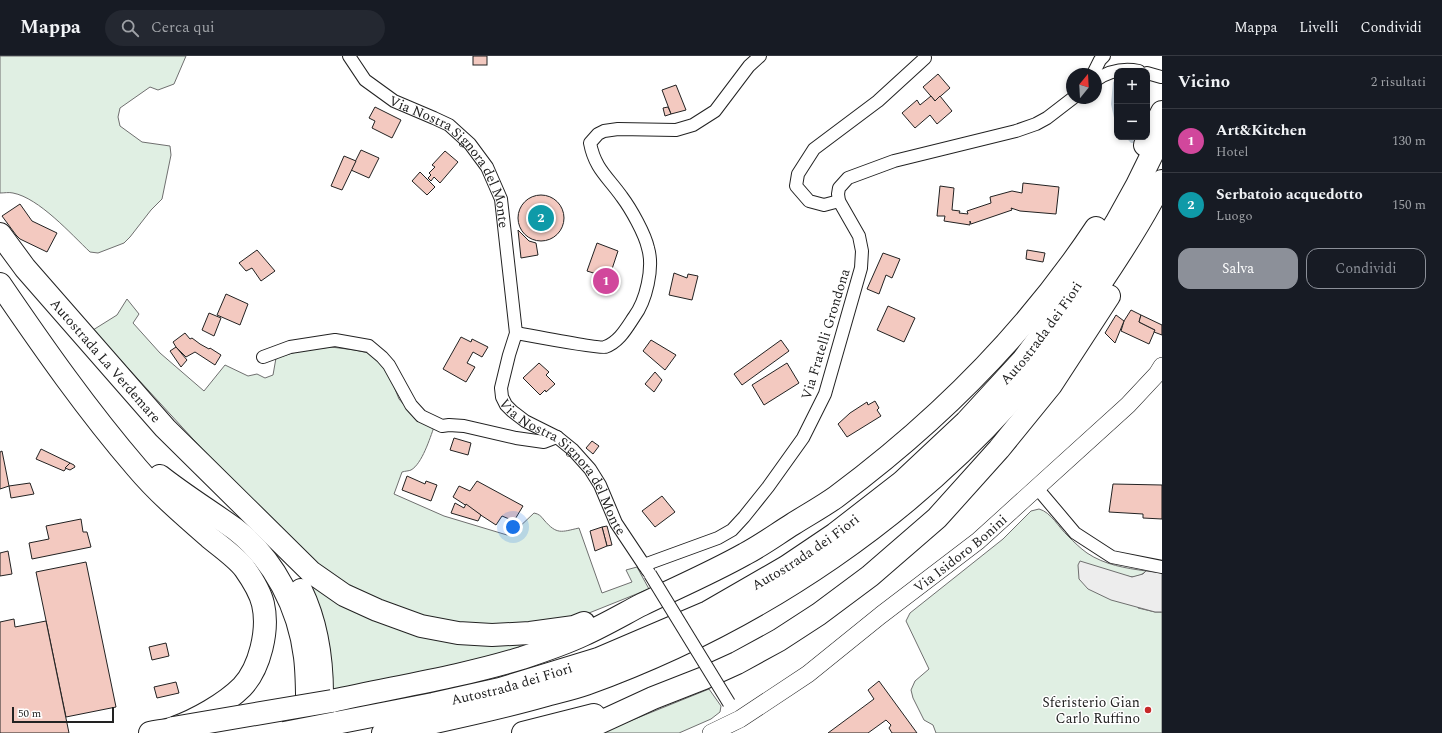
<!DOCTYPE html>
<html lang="it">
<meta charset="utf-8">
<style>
body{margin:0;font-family:Spectral,serif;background:#242831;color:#f1f3f6}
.controls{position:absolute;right:12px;top:12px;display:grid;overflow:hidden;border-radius:8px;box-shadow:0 2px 6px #0003}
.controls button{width:36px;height:36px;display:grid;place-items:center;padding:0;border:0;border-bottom:1px solid #363941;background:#171b24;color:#f1f3f6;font:20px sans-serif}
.compass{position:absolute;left:1066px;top:12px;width:36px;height:36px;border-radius:50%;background:#171b24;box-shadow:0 2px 6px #0003;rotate:18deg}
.scale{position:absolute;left:12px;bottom:10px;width:102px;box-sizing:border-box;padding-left:4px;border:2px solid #222;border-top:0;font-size:11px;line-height:14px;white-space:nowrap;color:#222;-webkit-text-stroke:3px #fff;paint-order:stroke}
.you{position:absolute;left:513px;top:471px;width:14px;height:14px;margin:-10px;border:3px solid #fff;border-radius:50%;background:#1a73e8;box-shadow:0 0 0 6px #1a73e833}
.badge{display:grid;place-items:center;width:26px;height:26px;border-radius:50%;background:#8c9099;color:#fff;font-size:13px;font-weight:700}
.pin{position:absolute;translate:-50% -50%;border:2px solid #fff;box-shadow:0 1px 4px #0006}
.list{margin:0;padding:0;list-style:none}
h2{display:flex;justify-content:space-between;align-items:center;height:52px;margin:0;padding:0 16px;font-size:17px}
h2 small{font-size:13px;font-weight:400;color:#9ea1a6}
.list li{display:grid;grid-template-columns:26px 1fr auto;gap:12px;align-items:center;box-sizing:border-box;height:64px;padding:0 16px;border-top:1px solid #363941}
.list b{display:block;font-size:15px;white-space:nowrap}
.list p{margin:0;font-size:13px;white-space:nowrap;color:#9ea1a6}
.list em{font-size:13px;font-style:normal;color:#9ea1a6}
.actions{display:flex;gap:8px;padding:12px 16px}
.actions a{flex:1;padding:9px 0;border:1px solid #8c9099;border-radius:12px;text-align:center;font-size:14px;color:#8c9099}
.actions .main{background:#8c9099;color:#fff}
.icon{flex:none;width:22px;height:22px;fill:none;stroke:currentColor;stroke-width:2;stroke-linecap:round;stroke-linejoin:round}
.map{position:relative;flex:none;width:1162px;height:677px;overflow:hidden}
header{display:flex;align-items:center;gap:24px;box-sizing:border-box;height:56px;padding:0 20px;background:#171b24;border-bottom:1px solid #363941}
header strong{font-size:19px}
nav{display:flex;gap:22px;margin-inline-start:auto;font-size:14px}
.search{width:280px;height:36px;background:#242831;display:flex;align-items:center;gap:10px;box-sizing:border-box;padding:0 14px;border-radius:22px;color:#9ea1a6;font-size:15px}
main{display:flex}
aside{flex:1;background:#171b24}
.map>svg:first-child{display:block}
</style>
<header>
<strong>Mappa</strong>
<div class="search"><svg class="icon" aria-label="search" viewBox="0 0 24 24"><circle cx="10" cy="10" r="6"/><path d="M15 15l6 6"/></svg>Cerca qui</div>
<nav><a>Mappa</a><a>Livelli</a><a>Condividi</a></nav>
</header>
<main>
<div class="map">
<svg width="1162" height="677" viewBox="0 0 1162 677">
<rect width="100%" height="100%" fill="#fff"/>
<g fill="#e0efe3" stroke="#6f6f6f">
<path d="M0,0H186L174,28L158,34L150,31L120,52L118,61L120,70L142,86L170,90L171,99L162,143L151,154L130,181L124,187L98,197L90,196C71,178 39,142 13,137C9,136 4,137 0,137Z"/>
<path d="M127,243L139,258L133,267L160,297L204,335L225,309L248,320L257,318L265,322L273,319L276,302L299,295L331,291L355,294L369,297L387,313L399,343L416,363L434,371C430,382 422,408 411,414C409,415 405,415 402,416L394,438L444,460L507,479L515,475L534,457C539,458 541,460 544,464C557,479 561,476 579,472L602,537L632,526L626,514L637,511L649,533L579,561L526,572L472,569L432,563L389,549L339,526L301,496L248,443L93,274L117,259Z"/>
<path d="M1039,453C1051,456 1059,472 1068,480C1074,486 1080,492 1087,497C1105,509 1125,512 1146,515C1141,520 1134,522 1127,520L1138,552L1155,556H1162V677H936L933,669L924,664L913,642L911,634L915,625L929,613L906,565L910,557L1003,483L1031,455Z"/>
<path d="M303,518L331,540L539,584L505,598L331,637Z"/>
<path d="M709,633L721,650L720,656L711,663L679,677H600Z"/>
</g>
<path fill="#ededed" stroke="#6f6f6f" d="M1080,505L1132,521L1143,518L1146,515L1162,517V556H1155L1111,544L1088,533L1079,523L1078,509Z"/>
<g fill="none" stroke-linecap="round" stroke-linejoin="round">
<g stroke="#c7d3dd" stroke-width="4">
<path d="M1115,27L1113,48L1117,66"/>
<path d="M1128,81L1132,85"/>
</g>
</g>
<g fill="#f3c9c0" stroke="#222">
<rect x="473" y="0" width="14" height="9"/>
<path d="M938,18L950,32L935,45L923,31Z"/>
<path d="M676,29L686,54L671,58L662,34Z"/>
<path d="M931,40L935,45L940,40L952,55L937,68L930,59L915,72L902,57L917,44L920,49Z"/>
<path d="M375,51L401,64L392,82L372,72L375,65L369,62Z"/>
<path d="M668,51L671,58L665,60L663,52Z"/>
<path d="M361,94L379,102L369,122L351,114Z"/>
<path d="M445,95L458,106L440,127L434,121L431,125L428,122L431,119L429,117L435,111L432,109Z"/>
<path d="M344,100L356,105L342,134L331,130Z"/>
<path d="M420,116L435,131L427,139L412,125Z"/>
<path d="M1023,127L1059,131L1056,158L1020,155L1011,152L1012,154L971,168L970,165V169L944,165L945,160H937L940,130L954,132L952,154L960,155L959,157L968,158L967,155L991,147L990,141L1012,135L1022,137Z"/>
<circle cx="541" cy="162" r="23"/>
<path d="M20,148L32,165L57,177L47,196L20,183L16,179L2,160Z"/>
<path d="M518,174L529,185L536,187L538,199L521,202Z"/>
<path d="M597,187L618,195L611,216L614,218L612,226L600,222V219L587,215Z"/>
<path d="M257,194L275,215L261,225L252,212L246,215L239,207Z"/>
<path d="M1027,194L1045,197L1043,206L1026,203Z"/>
<path d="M883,197L900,203L892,222L886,219L879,238L867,233Z"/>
<path d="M674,217L687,222L688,218L698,220L692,244L669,239Z"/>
<path d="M226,238L248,248L240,269L217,259Z"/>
<path d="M888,250L915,262L904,286L877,274Z"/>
<path d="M1131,254L1141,259L1139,266L1155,274L1149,288L1121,275L1124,265Z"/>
<path d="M209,257L221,262L214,280L202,274Z"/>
<path d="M1116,259L1124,265L1115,287L1105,277Z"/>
<path d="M1141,259L1162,269V279L1154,276L1155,274L1139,266Z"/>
<path d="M185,277L190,283L192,282L200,288L209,293L210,292L221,299L215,309L195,296L186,301L176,291L173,286Z"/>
<path d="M461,281L471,286L472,283L488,291L482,301L473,296L467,307L475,311L466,326L443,313Z"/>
<path d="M651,284L676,299L665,314L643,295Z"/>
<path d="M781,284L789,295L742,329L734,318Z"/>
<path d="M176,291L187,304L181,311L170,295Z"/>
<path d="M539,307L549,316L546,319L555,328L546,336L545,334L540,339L523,322Z"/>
<path d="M787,307L799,327L764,349L752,329Z"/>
<path d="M655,316L662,324L654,336L645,328Z"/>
<path d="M875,345L879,352L877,354L881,360L847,381L838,368L850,357L867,346L868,349Z"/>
<path d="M454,382L471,387L468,399L450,394Z"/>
<path d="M592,385L599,390L593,398L586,392Z"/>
<path d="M41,393L70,407L64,415L36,403Z"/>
<path d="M2,395L9,430L0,433V396Z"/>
<path d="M70,407L74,409L75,411L70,414L65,412Z"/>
<path d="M407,420L425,428L426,425L437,429L431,445L402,434Z"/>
<path d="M477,425L523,450L514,465L502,460L496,469L453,441L459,430L470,435Z"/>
<path d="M30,427L34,438L11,442L9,430Z"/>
<path d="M1113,428L1162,429V463L1143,462V458L1109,456Z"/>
<path d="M662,440L675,456L655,471L642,455Z"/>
<path d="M455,447L464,452L466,448L481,459L478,465L451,457Z"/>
<path d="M81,463L83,476H87L91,491L32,503L29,487L49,483L46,470Z"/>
<path d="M607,470L612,489L607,490L602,471Z"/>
<path d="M602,471L607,490L595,495L590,475Z"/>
<path d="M8,495L12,518L0,520V497Z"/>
<path d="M86,506L116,651L66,661L36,516Z"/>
<path d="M14,563L15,571L46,565L69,677H0V566Z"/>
<path d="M166,587L169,600L152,604L149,591Z"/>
<path d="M879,625L917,677H892L889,672L891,669L886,664L868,677H828L874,643L868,634Z"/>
<path d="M176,626L179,637L157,642L154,631Z"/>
</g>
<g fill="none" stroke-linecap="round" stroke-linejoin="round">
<defs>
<g id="street">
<path id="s1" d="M349,0L365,24L394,45L434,62L449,69L470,88L487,111L501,143L516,277L509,299L501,332L502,341L506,349L512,355L525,365L557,381L573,394L590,413L600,429L616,467L648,515"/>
<path d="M1147,17L1161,21"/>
<path d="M1093,18L1100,4L1104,0"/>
<path d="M1096,24C1109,15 1124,12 1139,15"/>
<path d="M839,145L824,149L809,145L796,130L798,118L814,93L878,45L925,2"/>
<path d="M516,277C527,279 600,293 605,291C619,286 626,273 634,261C646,245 654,212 648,192C645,178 631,153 622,141C608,121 595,113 590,87L598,78L604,75L618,73L676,74L693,69L715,55L749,10L760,0"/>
<path d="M263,301L290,291L335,284L369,290L382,301L389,309L411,349L421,360L442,370L449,369L464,370L516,382L544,386L557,381"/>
<path d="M1037,432L1075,477L1112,501L1162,511"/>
<path d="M644,509L718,482L732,474L744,461L768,431L803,382L825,338L861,212L862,195L859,180L839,145L838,138L839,132L848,122L894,105L1016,75L1036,68L1047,62L1073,42"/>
</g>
<g id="secondary">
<path id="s2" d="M711,677L740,663L808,618L881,559L978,485L1128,349L1157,318L1162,310"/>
</g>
<g id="highway">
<path d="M1145,89L1162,56"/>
<path id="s3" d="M0,178L25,212L165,372L311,516L344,539L377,554L421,570L458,577L492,579L530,577L574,571L584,567"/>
<path d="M0,228C43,291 87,354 137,412C159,438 185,460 210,482C220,490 238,503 245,513C252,523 260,535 263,548C269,574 260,612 242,631C225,648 196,664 174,672C166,675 158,675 150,677"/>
<path d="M160,420C184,439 210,455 235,473C274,503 299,552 305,601C308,626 307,652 307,677"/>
<path d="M301,534C317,567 322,602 322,638"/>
<path d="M332,645C395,631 460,621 522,602C543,595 564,588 583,579C603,570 622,559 641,549C676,532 711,517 745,498C762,489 777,478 793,468C807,459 822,451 836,441C937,366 1027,276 1096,172"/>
<path id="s4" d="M336,667L433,648L500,633L598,603L708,556L786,511L835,478L902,426L966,366L1023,304L1067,244L1116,167L1137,129L1162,78"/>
<path d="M383,677C436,666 490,655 543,640C557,636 572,633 586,628C760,565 918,458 1036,316C1058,289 1078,260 1098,231C1121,197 1144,162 1162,125"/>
<path d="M523,677L594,659"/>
<path d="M577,677L653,642L704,622L737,607L779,584L819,558L870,520L937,462L999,393L1051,329L1109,240"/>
</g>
</defs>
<use href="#street" stroke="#222" stroke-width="14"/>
<use href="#secondary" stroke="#222" stroke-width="18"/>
<use href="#highway" stroke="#222" stroke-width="24"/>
<use href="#street" stroke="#fff" stroke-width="12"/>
<use href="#secondary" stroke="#fff" stroke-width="17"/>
<use href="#highway" stroke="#fff" stroke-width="22"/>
<defs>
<path id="street-bridge" d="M650,518L729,647"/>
<g id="highway-bridge">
<path d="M173,672L332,645"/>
<path d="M284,677L336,667"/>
</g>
</defs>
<use href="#street-bridge" stroke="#222" stroke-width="14" stroke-linecap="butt"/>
<use href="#highway-bridge" stroke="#222" stroke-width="24" stroke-linecap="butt"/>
<use href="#street-bridge" stroke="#fff" stroke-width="12"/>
<use href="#highway-bridge" stroke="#fff" stroke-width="22"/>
</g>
<circle fill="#c62828" stroke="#fff" stroke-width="1.5" cx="1148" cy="654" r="4"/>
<g text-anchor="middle" stroke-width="3" stroke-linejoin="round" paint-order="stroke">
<g font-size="14" fill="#222" stroke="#fff">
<text dy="5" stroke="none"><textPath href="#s1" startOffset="153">Via Nostra Signora del Monte</textPath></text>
<text dy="5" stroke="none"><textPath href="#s4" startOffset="828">Autostrada dei Fiori</textPath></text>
<text transform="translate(825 278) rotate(-73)" y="5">Via Fratelli Grondona</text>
<text dy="5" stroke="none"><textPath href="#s3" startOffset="165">Autostrada La Verdemare</textPath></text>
<text dy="5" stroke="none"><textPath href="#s1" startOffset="513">Via Nostra Signora del Monte</textPath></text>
<text dy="5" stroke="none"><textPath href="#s4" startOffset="504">Autostrada dei Fiori</textPath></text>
<text dy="5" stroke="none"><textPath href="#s2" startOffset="308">Via Isidoro Bonini</textPath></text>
<text dy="5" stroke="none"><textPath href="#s4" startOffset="180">Autostrada dei Fiori</textPath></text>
</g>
<g font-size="14" fill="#222" stroke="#fff" text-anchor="end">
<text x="1140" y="651">Sferisterio Gian<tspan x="1140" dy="16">Carlo Ruffino</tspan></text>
</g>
</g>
</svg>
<div class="controls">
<button>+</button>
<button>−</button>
</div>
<svg class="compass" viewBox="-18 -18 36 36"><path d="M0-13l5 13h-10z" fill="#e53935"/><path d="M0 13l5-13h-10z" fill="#9ea1a6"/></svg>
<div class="scale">50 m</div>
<div class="you"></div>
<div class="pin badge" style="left:606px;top:225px;background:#d1479c">1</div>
<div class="pin badge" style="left:541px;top:162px;background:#0f9aa8">2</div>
</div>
<aside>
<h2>Vicino<small>2 risultati</small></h2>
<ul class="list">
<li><span class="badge" style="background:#d1479c">1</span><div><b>Art&amp;Kitchen</b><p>Hotel</p></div><em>130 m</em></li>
<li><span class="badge" style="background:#0f9aa8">2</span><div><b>Serbatoio acquedotto</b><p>Luogo</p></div><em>150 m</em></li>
</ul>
<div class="actions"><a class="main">Salva</a><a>Condividi</a></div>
</aside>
</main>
